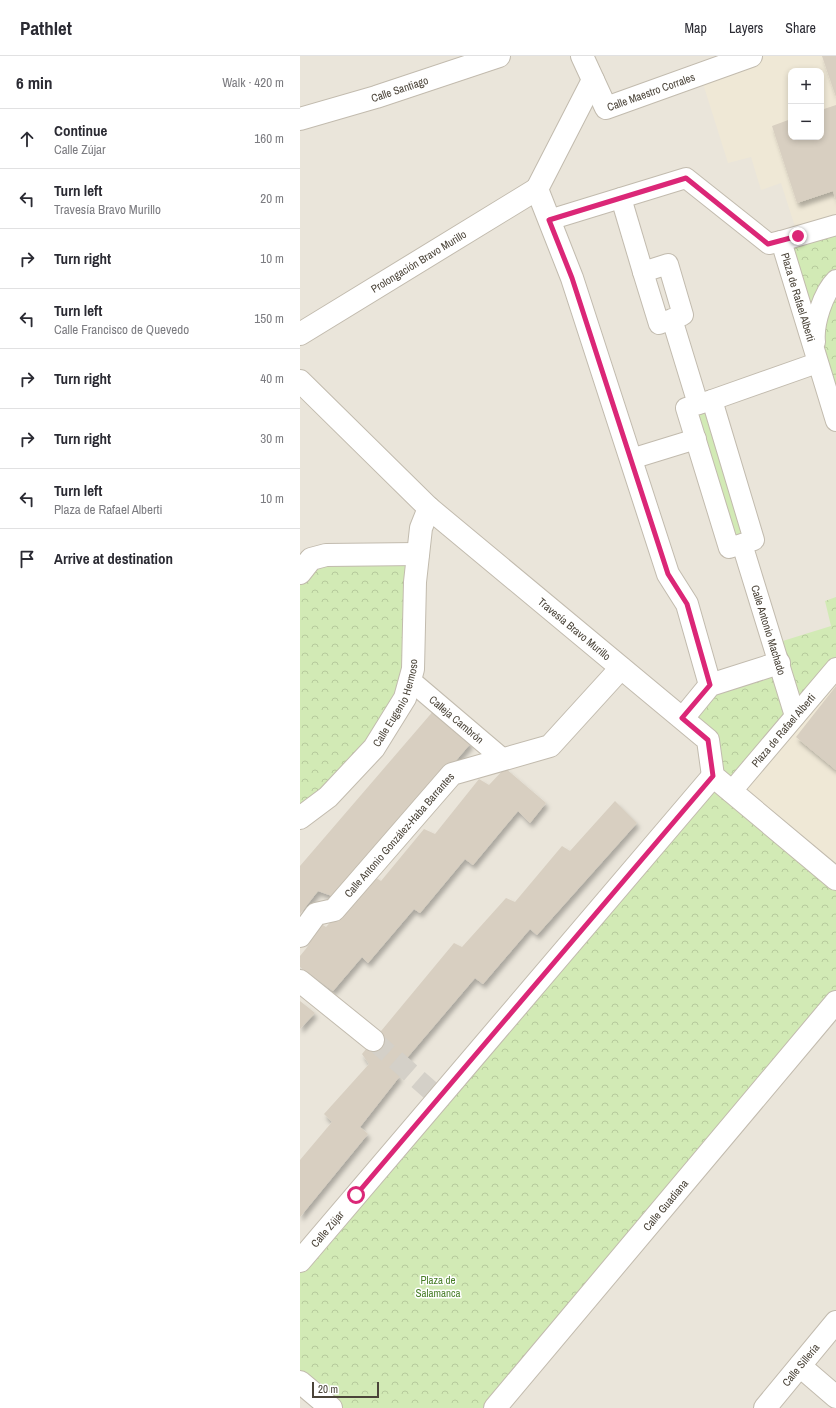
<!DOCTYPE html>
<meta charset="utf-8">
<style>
body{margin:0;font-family:"Archivo Narrow",sans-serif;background:#f7f7f7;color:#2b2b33}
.controls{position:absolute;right:12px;top:12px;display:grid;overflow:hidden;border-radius:8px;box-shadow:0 2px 6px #0003}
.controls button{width:36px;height:36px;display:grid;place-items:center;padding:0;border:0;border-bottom:1px solid #e1e1e2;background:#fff;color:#2b2b33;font:20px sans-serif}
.scale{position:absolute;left:12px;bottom:10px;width:67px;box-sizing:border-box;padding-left:4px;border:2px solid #4b4439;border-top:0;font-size:11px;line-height:14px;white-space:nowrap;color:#4b4439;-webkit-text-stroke:3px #fff;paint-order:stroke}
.stop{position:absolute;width:12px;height:12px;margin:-9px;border:3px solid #db2777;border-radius:50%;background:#fff}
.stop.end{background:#db2777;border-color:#fff;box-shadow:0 1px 4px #0008}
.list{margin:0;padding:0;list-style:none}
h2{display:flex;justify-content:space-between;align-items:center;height:52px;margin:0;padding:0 16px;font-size:17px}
h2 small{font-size:13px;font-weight:400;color:#7c7c81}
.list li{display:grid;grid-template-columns:26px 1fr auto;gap:12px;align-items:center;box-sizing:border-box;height:60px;padding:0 16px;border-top:1px solid #e1e1e2}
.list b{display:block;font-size:15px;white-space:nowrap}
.list p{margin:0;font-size:13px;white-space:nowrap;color:#7c7c81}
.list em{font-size:13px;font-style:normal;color:#7c7c81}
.icon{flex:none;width:22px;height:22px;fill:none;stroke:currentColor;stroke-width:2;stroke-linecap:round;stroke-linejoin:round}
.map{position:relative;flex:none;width:536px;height:1352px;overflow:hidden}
header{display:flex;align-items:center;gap:24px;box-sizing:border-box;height:56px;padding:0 20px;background:#fff;border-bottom:1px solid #e1e1e2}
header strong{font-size:19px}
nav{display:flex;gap:22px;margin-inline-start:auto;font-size:14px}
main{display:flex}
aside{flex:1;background:#fff}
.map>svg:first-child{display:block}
</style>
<header>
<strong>Pathlet</strong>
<nav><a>Map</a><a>Layers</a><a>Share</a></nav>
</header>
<main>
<aside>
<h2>6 min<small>Walk · 420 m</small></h2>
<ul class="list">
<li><svg class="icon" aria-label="ahead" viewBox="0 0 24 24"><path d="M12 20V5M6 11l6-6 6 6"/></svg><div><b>Continue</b><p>Calle Zújar</p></div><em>160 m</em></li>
<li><svg class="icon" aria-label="left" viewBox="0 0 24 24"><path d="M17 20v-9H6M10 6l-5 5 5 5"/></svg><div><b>Turn left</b><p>Travesía Bravo Murillo</p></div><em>20 m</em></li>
<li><svg class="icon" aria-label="right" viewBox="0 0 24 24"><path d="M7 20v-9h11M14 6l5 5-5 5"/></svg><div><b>Turn right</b></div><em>10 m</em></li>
<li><svg class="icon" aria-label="left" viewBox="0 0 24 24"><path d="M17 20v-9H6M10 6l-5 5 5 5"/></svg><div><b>Turn left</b><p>Calle Francisco de Quevedo</p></div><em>150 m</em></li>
<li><svg class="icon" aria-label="right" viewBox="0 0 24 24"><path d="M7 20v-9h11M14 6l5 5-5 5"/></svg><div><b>Turn right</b></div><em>40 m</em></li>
<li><svg class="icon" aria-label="right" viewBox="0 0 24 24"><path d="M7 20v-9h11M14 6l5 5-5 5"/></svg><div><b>Turn right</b></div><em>30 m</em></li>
<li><svg class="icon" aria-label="left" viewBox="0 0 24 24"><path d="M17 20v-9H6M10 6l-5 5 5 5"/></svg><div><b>Turn left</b><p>Plaza de Rafael Alberti</p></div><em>10 m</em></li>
<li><svg class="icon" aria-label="arrive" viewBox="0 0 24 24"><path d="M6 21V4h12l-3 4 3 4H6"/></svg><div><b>Arrive at destination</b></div></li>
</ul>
</aside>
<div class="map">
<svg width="536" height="1352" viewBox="0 0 536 1352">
<defs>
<pattern id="park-crowns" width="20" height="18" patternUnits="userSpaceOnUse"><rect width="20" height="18" fill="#d2eab5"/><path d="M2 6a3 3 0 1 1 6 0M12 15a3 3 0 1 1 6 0" fill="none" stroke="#b6ca9c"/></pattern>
<filter id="shadow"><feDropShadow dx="2.5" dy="4.5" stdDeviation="2" flood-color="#0004"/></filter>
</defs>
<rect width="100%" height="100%" fill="#f6f3ec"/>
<path fill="#eae5da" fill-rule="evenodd" d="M0,0H536V1352H0ZM491,15H521V81H491Z"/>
<g fill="#efe8d6" fill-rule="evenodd">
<path d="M451,0H536V169L498,180L481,127L461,134L451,101L428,107L400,18ZM491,15H521V81H491Z"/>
<path d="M536,612V823L431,736Z"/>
</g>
<path fill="#d2eab5" d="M412,344L454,484L429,492L386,352Z"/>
<g fill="url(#park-crowns)">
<path d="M536,169V365L481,185Z"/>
<path d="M118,498L105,642L0,762V517L11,503Z"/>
<path d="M536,541V612L431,736L536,823V946L195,1352H31L0,1326V1205L413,720L408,684L383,662L410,629L479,607L473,588L531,570L525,545Z"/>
</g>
<g fill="#d8cfc1" filter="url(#shadow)">
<path d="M522,0H536V41Z"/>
<path d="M536,49V145L533,135L497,147L472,70L491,63V81H521V54Z"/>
<path d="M536,630V714L496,681Z"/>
<path d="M135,653L171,687L66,810L32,840L18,835L0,858V810Z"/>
<path d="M205,712L246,747L230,767L218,755L173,809L165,803L120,857L114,853L68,907L62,901L33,935L0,911V900L9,889L4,883L18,866L26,871L73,820L81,825L124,773L135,778L179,723L189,729Z"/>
<path d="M315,745L337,767L237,879L230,873L183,928L175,922L95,1016L100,1020L60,1071L68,1078L0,1161V1104L32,1066L24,1058L69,1008L62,998L154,887L162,891L206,842L215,846L262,790L270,795Z"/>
<path d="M0,945L15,957L0,973Z"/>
</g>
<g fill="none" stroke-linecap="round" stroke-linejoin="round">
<path stroke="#d4d0c8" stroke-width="20" stroke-dasharray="20 10" stroke-linecap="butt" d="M73,984L139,1042"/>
<defs>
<g id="pedestrian">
<path d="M321,142L343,216"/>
<path d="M249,164L386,122L469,188L481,185"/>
<path id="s1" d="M536,169L481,185L536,365"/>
<path d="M372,263L359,268L343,216L368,208L383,259L372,263L398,348"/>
<path d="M515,286C513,268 523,237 536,224"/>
<path d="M412,344L517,307"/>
<path d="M331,403L396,383"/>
<path id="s2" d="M442,488L429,492L386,352L412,344L454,484L442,488L495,660"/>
<path id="s3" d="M110,624L203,703"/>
<path id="s4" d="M431,736L536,612"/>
</g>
<g id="minor">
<path id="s5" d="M282,0L306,52L451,0"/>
<path d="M293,24L237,133L272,222L368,518L387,548L410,629"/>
<path id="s6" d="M0,63L76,41L199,0"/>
<path id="s7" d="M0,278L237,133"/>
<path id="s8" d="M0,325L129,452L408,684L413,720L536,823"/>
<path d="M0,517L11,503L26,499L118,498"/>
<path d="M383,662L410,629L479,607"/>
<path id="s9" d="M0,762L28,741L74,692L105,642L113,613L115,526L121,472L129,452"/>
<path id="s10" d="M0,880L16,858L34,854L152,718L250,690L321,612"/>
<path d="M0,925L73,984"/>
<path id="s11" d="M0,1205L413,720"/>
<path d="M500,1310L536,1341"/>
<path d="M0,1326L31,1352"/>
<path id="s12" d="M195,1352L536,946"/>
<path id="s13" d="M465,1352L536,1266"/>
</g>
</defs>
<use href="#pedestrian" stroke="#c2bbae" stroke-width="22"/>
<use href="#minor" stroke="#c2bbae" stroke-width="24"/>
<use href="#pedestrian" stroke="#fff" stroke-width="20"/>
<use href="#minor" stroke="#fff" stroke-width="22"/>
</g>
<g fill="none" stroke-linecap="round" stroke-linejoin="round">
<path stroke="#db2777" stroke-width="5" d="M56,1139L413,720L408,684L382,662L410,629L387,548L368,518L272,222L249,164L386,122L468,188L498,180"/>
</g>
<g text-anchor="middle" stroke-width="3" stroke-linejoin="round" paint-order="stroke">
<g font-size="11" fill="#4b4439" stroke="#fff">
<text dy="4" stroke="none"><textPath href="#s6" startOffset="104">Calle Santiago</textPath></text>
<text dy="4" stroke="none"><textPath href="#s5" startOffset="105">Calle Maestro Corrales</textPath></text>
<text dy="4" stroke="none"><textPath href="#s7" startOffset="139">Prolongación Bravo Murillo</textPath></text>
<text dy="4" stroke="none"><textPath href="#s1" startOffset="116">Plaza de Rafael Alberti</textPath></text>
<text dy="4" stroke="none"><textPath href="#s8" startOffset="370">Travesía Bravo Murillo</textPath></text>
<text dy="4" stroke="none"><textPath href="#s2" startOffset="436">Calle Antonio Machado</textPath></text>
<text dy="4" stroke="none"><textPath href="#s9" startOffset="153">Calle Eugenio Hermoso</textPath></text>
<text dy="4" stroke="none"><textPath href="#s3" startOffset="61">Calleja Cambrón</textPath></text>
<text dy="4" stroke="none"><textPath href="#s4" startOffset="81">Plaza de Rafael Alberti</textPath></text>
<text dy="4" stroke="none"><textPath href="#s10" startOffset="145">Calle Antonio González-Haba Barrantes</textPath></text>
<text dy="4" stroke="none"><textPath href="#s12" startOffset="265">Calle Guadiana</textPath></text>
<text dy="4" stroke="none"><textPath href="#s11" startOffset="42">Calle Zújar</textPath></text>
<text dy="4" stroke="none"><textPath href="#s13" startOffset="56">Calle Sillería</textPath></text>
</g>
<g font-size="11" fill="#4a7f2a" stroke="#fff">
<text x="138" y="1228">Plaza de<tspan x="138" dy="13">Salamanca</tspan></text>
</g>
</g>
</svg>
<div class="controls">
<button>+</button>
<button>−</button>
</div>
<div class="scale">20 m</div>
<div class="stop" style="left:56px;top:1139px"></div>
<div class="stop end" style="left:498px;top:180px"></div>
</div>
</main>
